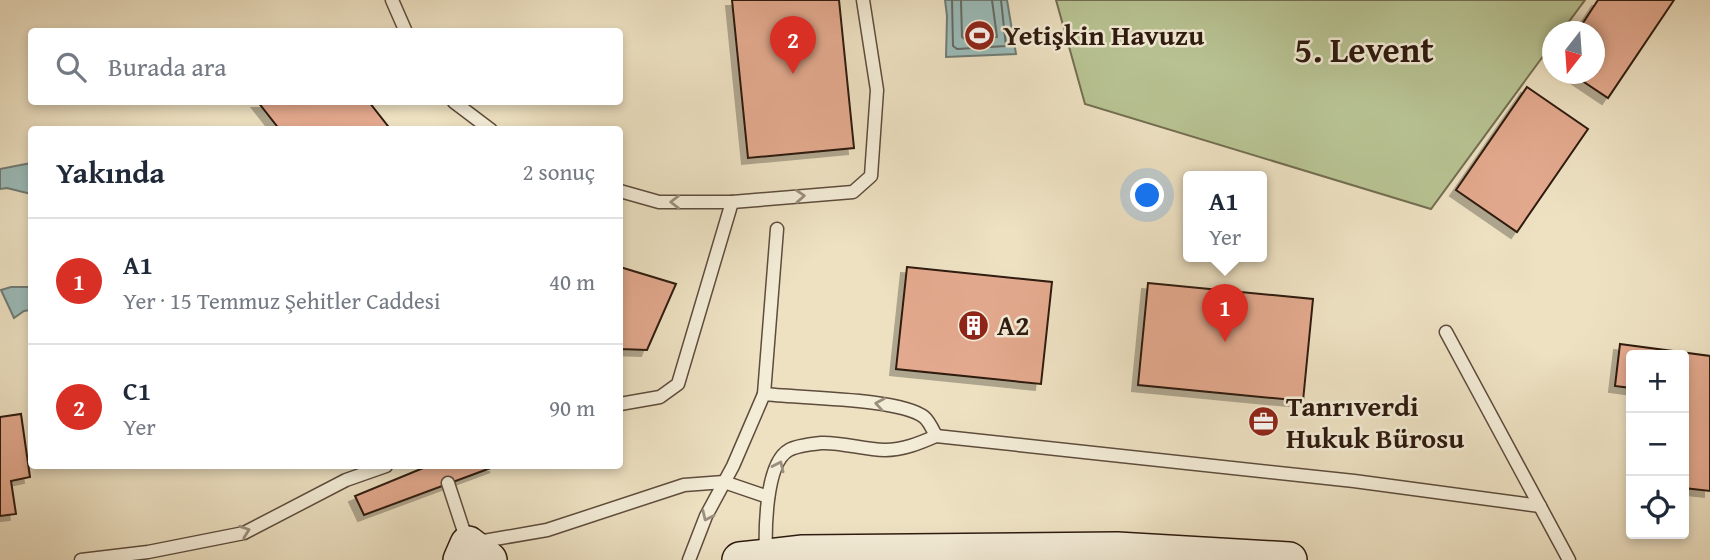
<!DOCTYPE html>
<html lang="tr">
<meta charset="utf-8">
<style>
body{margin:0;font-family:"Gentium Book Plus",serif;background:#f2f2f3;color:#1f2937}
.controls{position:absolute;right:21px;bottom:21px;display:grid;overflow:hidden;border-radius:7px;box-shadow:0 4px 10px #0003}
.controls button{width:63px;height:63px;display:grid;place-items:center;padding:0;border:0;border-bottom:2px solid #e0e1e3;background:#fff;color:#1f2937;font:35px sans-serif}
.compass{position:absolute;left:1542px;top:21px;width:63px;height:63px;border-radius:50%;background:#fff;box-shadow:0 4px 10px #0003;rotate:197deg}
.you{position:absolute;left:1148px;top:196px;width:24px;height:24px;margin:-18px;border:5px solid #fff;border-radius:50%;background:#1a73e8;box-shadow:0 0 0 10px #1a73e833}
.badge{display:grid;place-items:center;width:46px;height:46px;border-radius:50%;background:#d93025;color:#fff;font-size:23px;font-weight:700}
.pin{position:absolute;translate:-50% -58px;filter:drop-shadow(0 2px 4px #0008)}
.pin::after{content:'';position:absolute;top:37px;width:24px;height:21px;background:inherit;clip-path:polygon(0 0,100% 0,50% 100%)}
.popup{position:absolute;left:1183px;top:171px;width:84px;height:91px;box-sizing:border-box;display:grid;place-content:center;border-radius:7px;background:#fff;filter:drop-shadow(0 2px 5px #0005);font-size:23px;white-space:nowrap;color:#747a83}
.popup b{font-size:26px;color:#1f2937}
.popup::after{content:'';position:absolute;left:50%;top:100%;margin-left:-14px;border:14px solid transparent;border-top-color:#fff}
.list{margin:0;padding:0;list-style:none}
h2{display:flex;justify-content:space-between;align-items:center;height:91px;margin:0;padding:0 28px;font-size:30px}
h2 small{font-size:23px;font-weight:400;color:#747a83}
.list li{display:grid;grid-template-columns:46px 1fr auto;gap:21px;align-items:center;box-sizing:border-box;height:126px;padding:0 28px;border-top:2px solid #e0e1e3}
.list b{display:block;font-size:26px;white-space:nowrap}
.list p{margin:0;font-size:23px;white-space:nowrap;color:#747a83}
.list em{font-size:23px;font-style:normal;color:#747a83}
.icon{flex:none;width:38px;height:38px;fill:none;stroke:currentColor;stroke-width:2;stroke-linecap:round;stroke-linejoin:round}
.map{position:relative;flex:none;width:1710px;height:560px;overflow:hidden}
.search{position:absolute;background:#fff;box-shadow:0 4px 10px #0003;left:28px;top:28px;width:595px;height:77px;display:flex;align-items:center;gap:18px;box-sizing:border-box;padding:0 24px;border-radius:7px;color:#747a83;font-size:26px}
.panel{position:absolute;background:#fff;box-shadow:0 4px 10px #0003;left:28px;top:126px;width:595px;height:343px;border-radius:7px}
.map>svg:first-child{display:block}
</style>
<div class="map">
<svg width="1710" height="560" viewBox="0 0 1710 560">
<defs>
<filter id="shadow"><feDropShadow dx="-6" dy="6" stdDeviation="0" flood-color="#0004"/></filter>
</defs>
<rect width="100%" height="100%" fill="#ede1c2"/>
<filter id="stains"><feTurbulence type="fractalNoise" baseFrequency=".00286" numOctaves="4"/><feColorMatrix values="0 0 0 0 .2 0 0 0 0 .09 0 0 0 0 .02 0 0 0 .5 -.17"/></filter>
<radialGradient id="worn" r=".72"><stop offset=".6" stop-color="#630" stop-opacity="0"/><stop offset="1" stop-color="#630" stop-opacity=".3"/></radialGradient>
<path fill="#b8c393" stroke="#736e51" stroke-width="2" d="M1056,0H1585L1562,31L1552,32V44L1431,209L1085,104Z"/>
<g fill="#9bbcba" stroke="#6f7b76" stroke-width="2">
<path d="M945,0H1007L1016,54L946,57L947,16Z"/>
<path d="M31,163V194L7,188L0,189V169Z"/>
<path d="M11,287H31V310L24,311L14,318L1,290Z"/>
</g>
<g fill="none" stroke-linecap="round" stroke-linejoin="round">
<g stroke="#646b64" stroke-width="2">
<path d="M952,0L953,46L957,49L1006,46L1001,0"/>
<path d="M961,0L962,37L966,40L997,37L992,0"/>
</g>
</g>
<g fill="#e3a98e" stroke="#2e1a0f" stroke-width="2" filter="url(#shadow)">
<path d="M732,0H839L854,148L748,158Z"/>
<path d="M1598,0H1674L1608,98L1572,74H1594V32H1577Z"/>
<path d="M1527,87L1588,129L1517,232L1456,190Z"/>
<path d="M258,102H369L391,130H280Z"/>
<path d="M620,267L676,284L647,350L620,349Z"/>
<path d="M907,267L1052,282L1041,384L896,369Z"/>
<path d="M1148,283L1313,299L1303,401L1138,385Z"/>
<path d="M1620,344L1710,356V491L1684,488V355H1631V388L1615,386Z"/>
<path d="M21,414L30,477L11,481L16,514L0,516V417Z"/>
<path d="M428,466H496L364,515L355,496Z"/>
</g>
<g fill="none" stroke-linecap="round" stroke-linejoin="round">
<defs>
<g id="service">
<path d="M392,0L406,32"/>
<path d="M454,102L491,130"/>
<path d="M620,191L659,202H732L853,192L871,176L877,90L863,0"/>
<path d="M1446,332L1569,560"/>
<path d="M764,394L777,229"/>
<path d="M620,404L660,397L678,384L732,202"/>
<path d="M448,483L468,544"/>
<path d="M478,542L547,530L684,485L724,482L768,497"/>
<path d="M766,557C765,532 765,463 789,450C796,446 812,444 821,443C842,442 864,450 885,450C903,450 920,443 936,436L1354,481L1540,506"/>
<path d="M81,560L148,552L244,533L346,480L386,466"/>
<path d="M689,560L706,516L733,466L764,394C798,398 900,398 924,417C929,421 933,430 936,436"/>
</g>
<g id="secondary">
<path d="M461,560L468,544L489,560"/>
<path d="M740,560L803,553L1117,550L1289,560"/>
</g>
</defs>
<use href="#service" stroke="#5e4c3c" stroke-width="15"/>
<use href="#secondary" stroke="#2e1a0f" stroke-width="38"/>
<use href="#service" stroke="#f3ecd7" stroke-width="12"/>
<use href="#secondary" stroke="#f3ecd7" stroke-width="35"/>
</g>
<defs><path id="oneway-chevron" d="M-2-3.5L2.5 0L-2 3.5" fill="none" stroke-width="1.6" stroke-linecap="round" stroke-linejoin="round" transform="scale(1.75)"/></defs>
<g stroke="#9a8e7d">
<use href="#oneway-chevron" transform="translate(800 196) rotate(-4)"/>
<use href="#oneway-chevron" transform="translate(675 202) rotate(180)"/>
<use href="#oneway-chevron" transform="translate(880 404) rotate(-171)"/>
<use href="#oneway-chevron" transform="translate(779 466) rotate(-65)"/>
<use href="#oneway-chevron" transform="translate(707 516) rotate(115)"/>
<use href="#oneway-chevron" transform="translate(245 531) rotate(-20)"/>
</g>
<defs>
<symbol id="stadium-disc" viewBox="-11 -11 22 22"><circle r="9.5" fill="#8f2418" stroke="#f3ecd7"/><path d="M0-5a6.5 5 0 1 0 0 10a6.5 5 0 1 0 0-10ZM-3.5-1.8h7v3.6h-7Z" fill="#fff"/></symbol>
<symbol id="building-disc" viewBox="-11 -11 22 22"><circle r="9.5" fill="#8f2418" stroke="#f3ecd7"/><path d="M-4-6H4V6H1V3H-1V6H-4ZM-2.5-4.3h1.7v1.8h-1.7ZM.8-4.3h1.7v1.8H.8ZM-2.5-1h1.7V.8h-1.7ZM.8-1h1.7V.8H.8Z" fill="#fff"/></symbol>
<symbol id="office-disc" viewBox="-11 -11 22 22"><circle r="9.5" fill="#8f2418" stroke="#f3ecd7"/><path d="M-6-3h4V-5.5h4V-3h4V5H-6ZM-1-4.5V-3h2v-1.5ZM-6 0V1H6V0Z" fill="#fff"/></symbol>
</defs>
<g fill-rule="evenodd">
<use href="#stadium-disc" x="962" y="18" width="35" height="35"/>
<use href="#building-disc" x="956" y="308" width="35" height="35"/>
<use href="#office-disc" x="1246" y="404" width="35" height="35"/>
</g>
<g text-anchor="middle" stroke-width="5" stroke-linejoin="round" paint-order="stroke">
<g font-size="28" font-weight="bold" fill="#2e1a0f" stroke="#f3ecd7" text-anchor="start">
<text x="1003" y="45">Yetişkin Havuzu</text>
<text x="997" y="335">A2</text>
<text x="1286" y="416">Tanrıverdi<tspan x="1286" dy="32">Hukuk Bürosu</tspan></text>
</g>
<g font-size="35" font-weight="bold" fill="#2e1a0f" stroke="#f3ecd7">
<text x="1364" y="62">5. Levent</text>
</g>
</g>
<rect width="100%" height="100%" filter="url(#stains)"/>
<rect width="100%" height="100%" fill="url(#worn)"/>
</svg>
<div class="controls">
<button>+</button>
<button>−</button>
<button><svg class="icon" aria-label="locate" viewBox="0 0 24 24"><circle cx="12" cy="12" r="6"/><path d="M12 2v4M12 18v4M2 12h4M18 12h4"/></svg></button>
</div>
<svg class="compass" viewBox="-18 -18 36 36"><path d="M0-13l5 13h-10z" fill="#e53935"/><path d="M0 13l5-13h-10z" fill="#747a83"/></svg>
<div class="you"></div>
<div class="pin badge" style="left:1225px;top:342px">1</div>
<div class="popup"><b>A1</b>Yer</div>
<div class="pin badge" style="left:793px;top:74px">2</div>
<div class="search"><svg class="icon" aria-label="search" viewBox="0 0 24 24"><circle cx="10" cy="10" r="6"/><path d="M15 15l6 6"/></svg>Burada ara</div>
<section class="panel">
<h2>Yakında<small>2 sonuç</small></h2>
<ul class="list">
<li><span class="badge">1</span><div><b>A1</b><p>Yer · 15 Temmuz Şehitler Caddesi</p></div><em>40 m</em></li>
<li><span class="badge">2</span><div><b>C1</b><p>Yer</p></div><em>90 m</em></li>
</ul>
</section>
</div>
